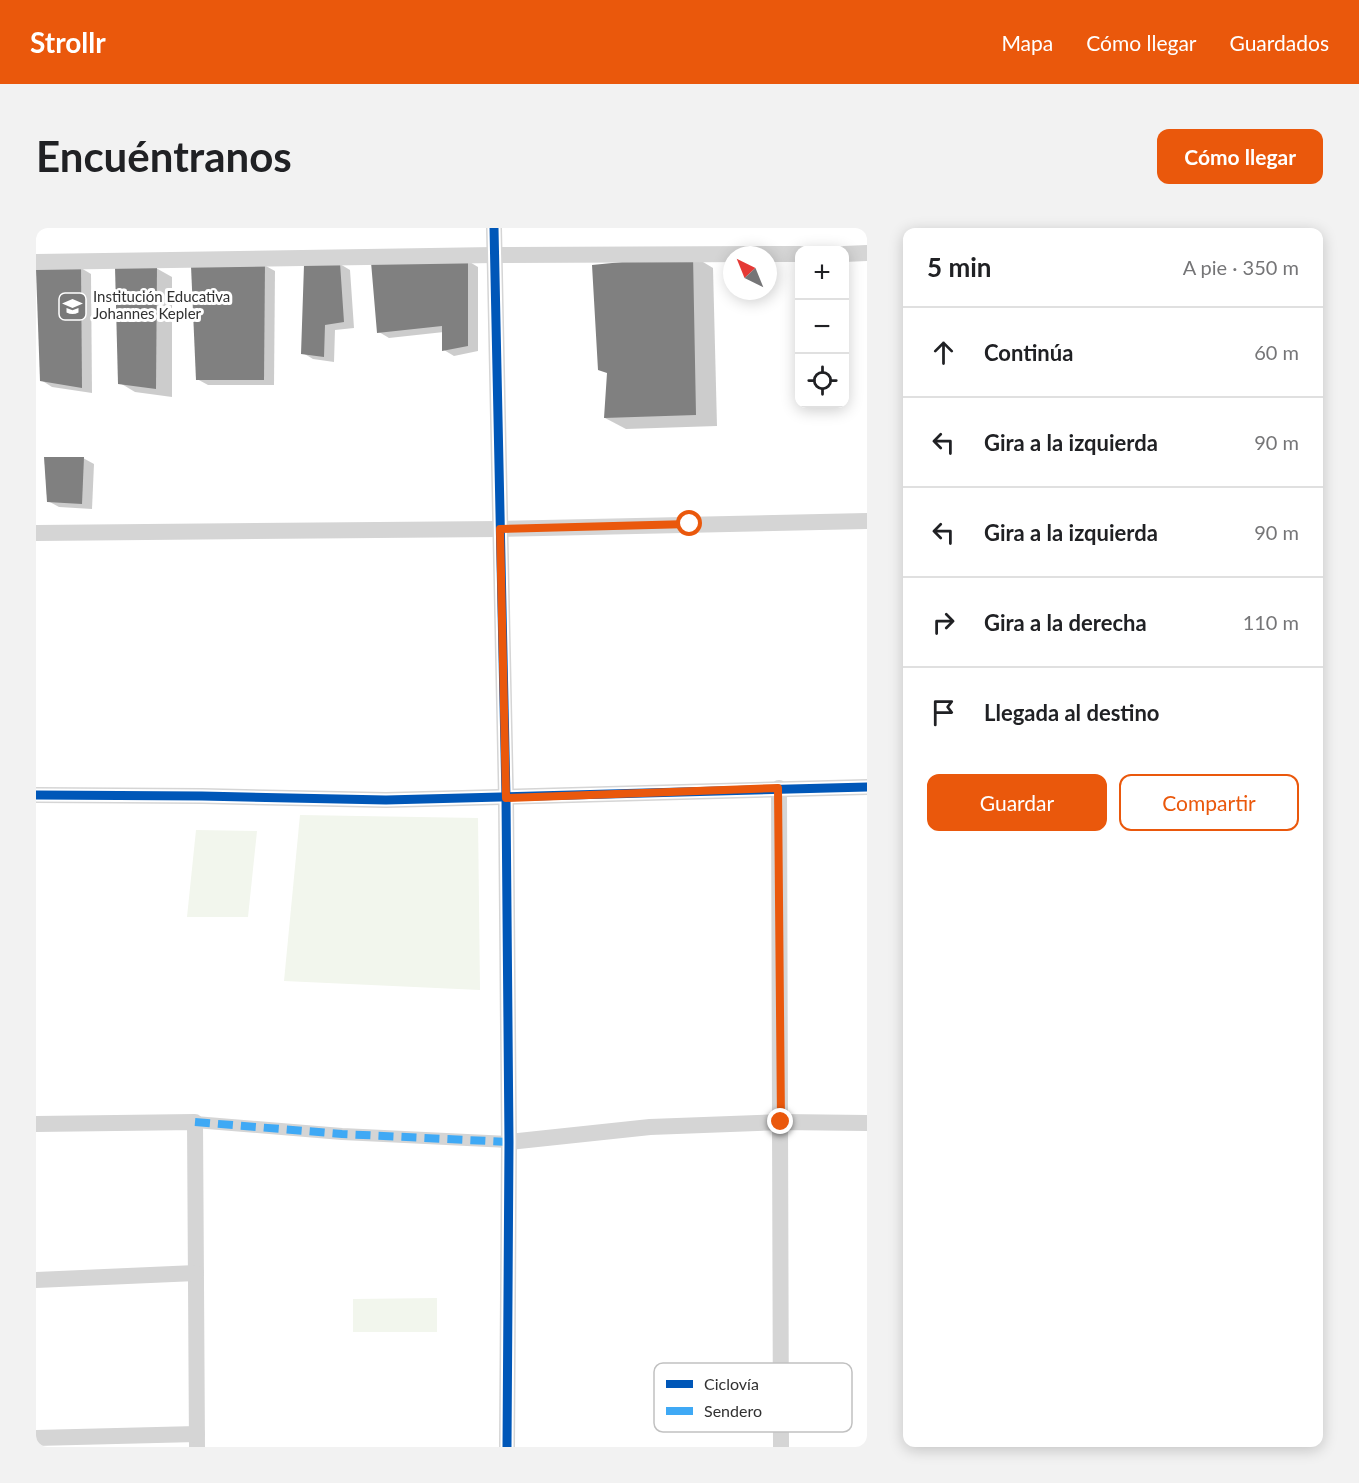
<!DOCTYPE html>
<html lang="es">
<meta charset="utf-8">
<style>
body{margin:0;font-family:Lato,sans-serif;background:#f2f2f2;color:#202124}
.controls{position:absolute;right:18px;top:18px;display:grid;overflow:hidden;border-radius:12px;box-shadow:0 3px 15px #0003}
.controls button{width:54px;height:54px;display:grid;place-items:center;padding:0;border:0;border-bottom:2px solid #e0e0e0;background:#fff;color:#202124;font:30px sans-serif}
.compass{position:absolute;left:687px;top:18px;width:54px;height:54px;border-radius:50%;background:#fff;box-shadow:0 3px 15px #0003;rotate:317deg}
.stop{position:absolute;width:18px;height:18px;margin:-14px;border:4px solid #ea580c;border-radius:50%;background:#fff}
.stop.end{background:#ea580c;border-color:#fff;box-shadow:0 2px 6px #0008}
.list{margin:0;padding:0;list-style:none}
h2{display:flex;justify-content:space-between;align-items:center;height:78px;margin:0;padding:0 24px;font-size:26px}
h2 small{font-size:20px;font-weight:400;color:#757577}
.list li{display:grid;grid-template-columns:39px 1fr auto;gap:18px;align-items:center;box-sizing:border-box;height:90px;padding:0 24px;border-top:2px solid #e0e0e0}
.list b{display:block;font-size:22px;white-space:nowrap}
.list em{font-size:20px;font-style:normal;color:#757577}
.actions{display:flex;gap:12px;padding:18px 24px}
.actions a{flex:1;padding:14px 0;border:2px solid #ea580c;border-radius:12px;text-align:center;font-size:21px;color:#ea580c}
.actions .main{background:#ea580c;color:#fff}
.icon{flex:none;width:33px;height:33px;fill:none;stroke:currentColor;stroke-width:2;stroke-linecap:round;stroke-linejoin:round}
.map{position:relative;flex:none;width:831px;height:1219px;overflow:hidden;border-radius:12px}
header{display:flex;align-items:center;gap:36px;box-sizing:border-box;height:84px;padding:0 30px;background:#ea580c;color:#fff}
header strong{font-size:28px}
nav{display:flex;gap:33px;margin-inline-start:auto;font-size:21px}
.intro{display:flex;align-items:center;justify-content:space-between;box-sizing:border-box;height:144px;padding:0 36px}
h1{margin:0;font-size:42px}
.button{padding:15px 27px;border-radius:12px;background:#ea580c;color:#fff;font-size:21px;font-weight:700}
main{display:flex;gap:36px;padding:0 36px}
aside{flex:1;background:#fff;border-radius:12px;box-shadow:0 3px 15px #0003}
.map>svg:first-child{display:block}
</style>
<header>
<strong>Strollr</strong>
<nav><a>Mapa</a><a>Cómo llegar</a><a>Guardados</a></nav>
</header>
<div class="intro"><h1>Encuéntranos</h1><a class="button">Cómo llegar</a></div>
<main>
<div class="map">
<svg width="831" height="1219" viewBox="0 0 831 1219">
<rect width="100%" height="100%" fill="#fff"/>
<g fill="#f2f6ed">
<path d="M264,587L442,590L444,762L248,753Z"/>
<path d="M160,602L221,603L212,689H151Z"/>
<path d="M401,1070V1104H317V1071Z"/>
</g>
<g fill="#0003">
<path d="M657,28L677,40L681,198L590,201L569,190L572,146Z"/>
<path d="M432,33L442,39V123L418,128L408,122V104L353,110L343,104Z"/>
<path d="M304,36L314,42L318,100L299,102L298,134L277,131L267,125Z"/>
<path d="M228,37L239,43L238,157H172L161,151Z"/>
<path d="M45,40L55,46L56,165L16,159L5,152Z"/>
<path d="M120,40L136,49V169L99,164L84,155Z"/>
<path d="M47,230L58,236L56,281L23,279L12,273Z"/>
</g>
<g fill="#808080">
<path d="M657,27L660,187L568,190L571,145L562,142L556,37Z"/>
<path d="M432,31V118L406,123V98L341,105L335,34Z"/>
<path d="M229,35L228,152H160L155,38Z"/>
<path d="M304,35L308,94L289,97L288,129L265,126L268,37Z"/>
<path d="M45,38L46,160L4,153L0,41Z"/>
<path d="M121,38L120,161L82,156L79,39Z"/>
<path d="M8,229H48L46,276L11,274Z"/>
</g>
<g fill="none" stroke-linecap="round" stroke-linejoin="round">
<path stroke="#d5d5d5" stroke-width="12" d="M159,894L306,906L473,914"/>
<g stroke="#d5d5d5" stroke-width="16">
<path d="M458,0L470,570L473,914L471,1219"/>
<path d="M808,26L831,25"/>
<path d="M0,34L458,27L764,26"/>
<path d="M0,305L464,301L831,293"/>
<path d="M743,560L745,1219"/>
<path d="M0,567L166,568L350,572L831,559"/>
<path d="M0,896L159,894L161,1219"/>
<path d="M473,914L614,899L745,894L831,895"/>
<path d="M0,1052L160,1045"/>
<path d="M0,1210L161,1206"/>
</g>
<path stroke="#3fa9f5" stroke-width="8" stroke-dasharray="15 8" stroke-linecap="butt" d="M159,894L306,906L473,914"/>
<defs>
<g id="cycleway">
<path d="M458,0L470,570L473,914L471,1219"/>
<path d="M0,567L166,568L350,572L831,559"/>
</g>
</defs>
<use href="#cycleway" stroke="#fff" stroke-width="13"/>
<use href="#cycleway" stroke="#0057b8" stroke-width="9"/>
</g>
<g fill="none" stroke-linecap="round" stroke-linejoin="round">
<path stroke="#ea580c" stroke-width="8" d="M654,296L464,301L470,570L742,560L745,894"/>
</g>
<defs>
<symbol id="school-square" viewBox="-11 -11 22 22"><rect x="-9" y="-9" width="18" height="18" rx="4" fill="#797979" stroke="#fff"/><path d="M0-5L7-2L0 1L-7-2ZM-4 1L0 2.5L4 1V4Q0 6-4 4Z" fill="#fff"/></symbol>
</defs>
<g fill-rule="evenodd">
<use href="#school-square" x="20" y="62" width="33" height="33"/>
</g>
<g text-anchor="middle" stroke-width="6" stroke-linejoin="round" paint-order="stroke">
<g font-size="15" fill="#313131" stroke="#fff" text-anchor="start">
<text x="57" y="74">Institución Educativa<tspan x="57" dy="17">Johannes Kepler</tspan></text>
</g>
</g>
<rect x="618" y="1135" width="198" height="69" rx="9" fill="#fff" stroke="#c1c1c1" stroke-width="1.5"/>
<rect x="630" y="1152" width="27" height="8" fill="#0057b8"/>
<rect x="630" y="1179" width="27" height="8" fill="#3fa9f5"/>
<g font-size="16" fill="#313131">
<text x="668" y="1162">Ciclovía</text>
<text x="668" y="1189">Sendero</text>
</g>
</svg>
<div class="controls">
<button>+</button>
<button>−</button>
<button><svg class="icon" aria-label="locate" viewBox="0 0 24 24"><circle cx="12" cy="12" r="6"/><path d="M12 2v4M12 18v4M2 12h4M18 12h4"/></svg></button>
</div>
<svg class="compass" viewBox="-18 -18 36 36"><path d="M0-13l5 13h-10z" fill="#e53935"/><path d="M0 13l5-13h-10z" fill="#757577"/></svg>
<div class="stop" style="left:654px;top:296px"></div>
<div class="stop end" style="left:745px;top:894px"></div>
</div>
<aside>
<h2>5 min<small>A pie · 350 m</small></h2>
<ul class="list">
<li><svg class="icon" aria-label="ahead" viewBox="0 0 24 24"><path d="M12 20V5M6 11l6-6 6 6"/></svg><div><b>Continúa</b></div><em>60 m</em></li>
<li><svg class="icon" aria-label="left" viewBox="0 0 24 24"><path d="M17 20v-9H6M10 6l-5 5 5 5"/></svg><div><b>Gira a la izquierda</b></div><em>90 m</em></li>
<li><svg class="icon" aria-label="left" viewBox="0 0 24 24"><path d="M17 20v-9H6M10 6l-5 5 5 5"/></svg><div><b>Gira a la izquierda</b></div><em>90 m</em></li>
<li><svg class="icon" aria-label="right" viewBox="0 0 24 24"><path d="M7 20v-9h11M14 6l5 5-5 5"/></svg><div><b>Gira a la derecha</b></div><em>110 m</em></li>
<li><svg class="icon" aria-label="arrive" viewBox="0 0 24 24"><path d="M6 21V4h12l-3 4 3 4H6"/></svg><div><b>Llegada al destino</b></div></li>
</ul>
<div class="actions"><a class="main">Guardar</a><a>Compartir</a></div>
</aside>
</main>
